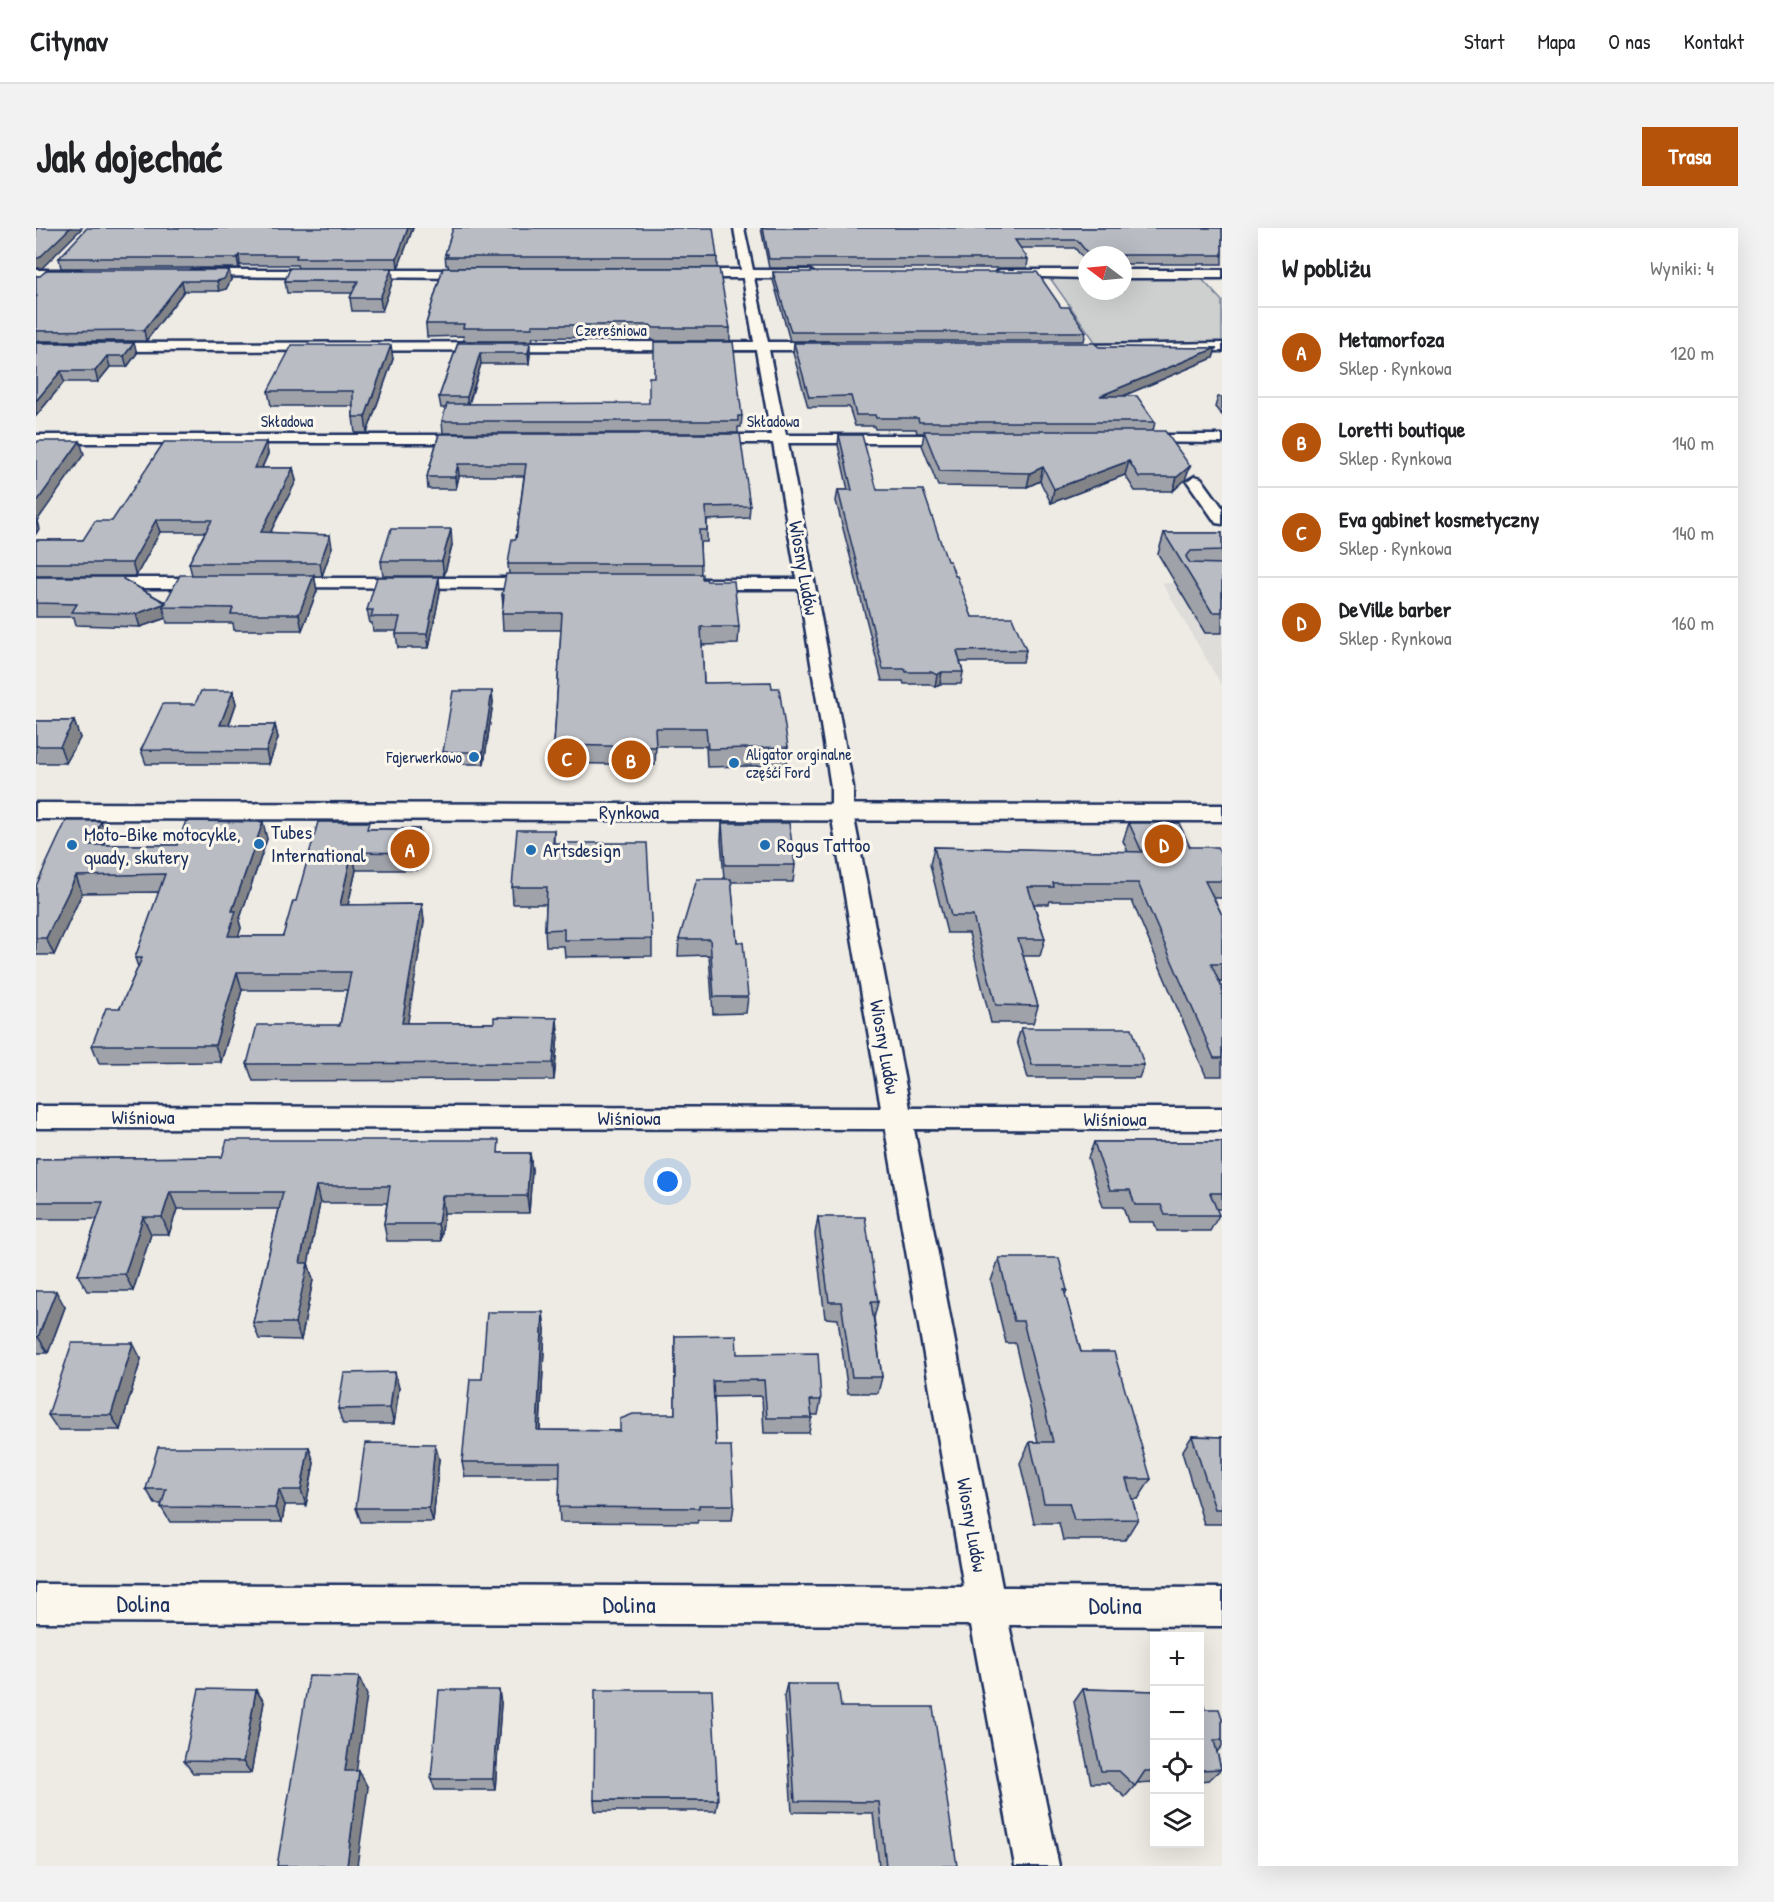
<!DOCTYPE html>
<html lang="pl">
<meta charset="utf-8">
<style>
body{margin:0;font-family:"Patrick Hand",sans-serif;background:#f2f2f2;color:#202124}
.controls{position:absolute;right:18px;bottom:18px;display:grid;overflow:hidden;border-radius:0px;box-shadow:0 6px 24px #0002}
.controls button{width:54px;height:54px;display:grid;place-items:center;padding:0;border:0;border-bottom:2px solid #e0e0e0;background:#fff;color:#202124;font:30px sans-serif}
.compass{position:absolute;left:1042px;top:18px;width:54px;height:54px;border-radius:50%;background:#fff;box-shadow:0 6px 24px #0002;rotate:286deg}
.you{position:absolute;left:632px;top:954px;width:21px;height:21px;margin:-15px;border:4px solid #fff;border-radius:50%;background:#1a73e8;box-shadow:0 0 0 9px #1a73e833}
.badge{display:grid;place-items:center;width:39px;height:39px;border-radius:50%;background:#b45309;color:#fff;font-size:20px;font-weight:700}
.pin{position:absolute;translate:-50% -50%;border:3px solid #fff;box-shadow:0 2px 6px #0006}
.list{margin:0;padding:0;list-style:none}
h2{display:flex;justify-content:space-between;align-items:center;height:78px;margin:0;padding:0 24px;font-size:26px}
h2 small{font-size:20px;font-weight:400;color:#757577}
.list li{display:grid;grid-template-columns:39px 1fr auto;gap:18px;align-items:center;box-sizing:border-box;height:90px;padding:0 24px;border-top:2px solid #e0e0e0}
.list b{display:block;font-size:22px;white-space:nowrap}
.list p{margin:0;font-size:20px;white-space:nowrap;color:#757577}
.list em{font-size:20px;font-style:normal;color:#757577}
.icon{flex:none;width:33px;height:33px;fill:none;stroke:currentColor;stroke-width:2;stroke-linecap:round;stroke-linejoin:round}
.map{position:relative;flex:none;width:1186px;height:1638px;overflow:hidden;border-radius:0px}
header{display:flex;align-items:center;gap:36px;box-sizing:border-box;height:84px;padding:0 30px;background:#fff;border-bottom:2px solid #e0e0e0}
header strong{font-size:28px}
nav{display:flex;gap:33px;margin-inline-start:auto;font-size:21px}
.intro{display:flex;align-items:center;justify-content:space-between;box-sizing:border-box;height:144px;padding:0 36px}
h1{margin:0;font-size:42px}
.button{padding:15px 27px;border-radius:0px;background:#b45309;color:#fff;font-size:21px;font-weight:700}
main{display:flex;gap:36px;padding:0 36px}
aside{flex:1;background:#fff;border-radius:0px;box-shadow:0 6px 24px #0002}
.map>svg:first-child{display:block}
</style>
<header>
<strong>Citynav</strong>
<nav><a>Start</a><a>Mapa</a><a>O nas</a><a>Kontakt</a></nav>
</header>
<div class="intro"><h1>Jak dojechać</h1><a class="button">Trasa</a></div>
<main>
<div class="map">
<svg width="1186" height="1638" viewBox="0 0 1186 1638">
<rect width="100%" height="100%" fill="#eeebe4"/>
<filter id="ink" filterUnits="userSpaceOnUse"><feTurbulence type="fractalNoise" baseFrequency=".0167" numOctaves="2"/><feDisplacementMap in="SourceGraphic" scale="12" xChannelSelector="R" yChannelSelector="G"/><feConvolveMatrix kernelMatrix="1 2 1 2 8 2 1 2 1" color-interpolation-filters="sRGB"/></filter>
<g filter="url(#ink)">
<path fill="#deddda" d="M1126,355H1186V458Z"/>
<path fill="#cecfcf" stroke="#747f96" stroke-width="1.5" d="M1014,50H1051V63H1087V50H1165L1186,73V115H1060Z"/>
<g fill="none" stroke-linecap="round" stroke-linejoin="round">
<defs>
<g id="minor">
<path d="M698,0H708L717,42H773L779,46L773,50H718L732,114H794L801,118L794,122H733L750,207H923L930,211L923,215H752L817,559V585L874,880H1186V902L878,901L966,1359L1186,1360V1398L973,1397L1023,1638H979L935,1397L0,1394V1356L928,1359L849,901L0,900V878L845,880L795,585V559L763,361H661L655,360L652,356L655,352L661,351H761L737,215H667L660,211L667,207H735L720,122L0,123V115L718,114L707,50H649L643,46L649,42H705Z"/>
<path d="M0,42H44L50,46L44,50H0Z"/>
<path d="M157,42H443L449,46L443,50L153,48V44Z"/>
<path d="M964,42H1051V50L960,48V44Z"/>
<rect x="1087" y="42" width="99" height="8"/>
<path d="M1186,115V123L1054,125L1047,121L1054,117Z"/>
<path d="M0,207H437L444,211L437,215H0Z"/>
<path d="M1099,207H1186V215L1094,214L1092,211L1094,208Z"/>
<path d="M1159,248L1165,250L1186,279V296L1180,295L1151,253Z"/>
<path d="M0,350H176L182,351L185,355L182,359L176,360H0Z"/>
<path d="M244,350H506L512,351L515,355L512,359L506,360L238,359L235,355L238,351Z"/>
</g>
<path id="tertiary" d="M0,575L1186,577V593L0,591Z"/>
</defs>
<use href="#minor" stroke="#1b2f5e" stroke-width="5"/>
<use href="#tertiary" stroke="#1b2f5e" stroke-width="5"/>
<use href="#minor" fill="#fbf7ec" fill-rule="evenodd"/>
<use href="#tertiary" fill="#fbf7ec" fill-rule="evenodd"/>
</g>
<g fill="#9fa2a8" stroke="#1b2f5e" stroke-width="1.5">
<path d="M377,0L362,40H262L261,37H204L203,40H25L23,30Z"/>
<path d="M725,0H1186V36H1087V27H1051V35L1039,20H984L992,31L991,40H733Z"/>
<path d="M409,26L681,29V40H412V37H410Z"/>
<path d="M407,40L694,100V113H618L614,110L497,109L496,113H428L427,108L391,109L390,96Z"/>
<path d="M193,42L195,52L190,61L183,63H148L110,113H0V48Z"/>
<path d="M737,44L1025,79L1050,104L1048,113H754L737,52Z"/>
<path d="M357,52L346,83H316L314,70L316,65H251L249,53Z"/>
<path d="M0,115L101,125L91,139H74L62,154H28L0,188Z"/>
<path d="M422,115L494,125L493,136H445L433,176L706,188L705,199H702V205H407L406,193L410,180H405L403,169Z"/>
<path d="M758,115L1063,119L1180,120L1177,130L1087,168L1119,194L1117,203L1149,252L1137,263H1099L1089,247L1015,275L1004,253L991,259L902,258L886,217L888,205H881L880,201H839L838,198H819L813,179H772L757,125Z"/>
<path d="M357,131L331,205H319L317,189V178H235L232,163Z"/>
<path d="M1182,169H1186V187L1179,179Z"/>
<path d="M403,206L714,278L713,290L671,292V314H664L665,346L666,351L671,353L703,399L702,416L666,417L668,455L736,460L752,519L750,537L671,539L670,518H620L619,537L519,535L518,517L525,402H467L466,385L467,377L466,367L473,346L472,336L480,311L488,248H423L420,261H392L391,249Z"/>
<path d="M803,207L841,262L911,333L919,348L936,389L990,422L987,434H924L927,444L925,456H904L899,459L893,456H868L867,453H846L800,273L802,262H812L802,217Z"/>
<path d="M230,214L232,226L226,240H257L260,253L234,305L296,319L286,348H278L281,363L266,402H198L197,395H131L130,390L104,399L40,397L38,389H0V349L89,352L129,374L156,347L153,335L169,304H124L100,348H0V312H47L76,293Z"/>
<path d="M1128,305H1186V405H1169L1122,326Z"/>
<path d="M416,317L408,348H347L345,333Z"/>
<path d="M404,363L393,420H362L360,406L361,403H337L336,395H334L331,382Z"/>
<path d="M197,463L200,476L193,497H239L242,510L233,536H110L105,522L159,476Z"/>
<path d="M457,474L448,536H408L407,524Z"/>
<path d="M0,493H38L44,510L30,535H0Z"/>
<path d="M686,595L759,637L757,654H695L701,714L712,769L710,785L677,786L673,727L642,728L643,711L688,651L685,612Z"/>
<path d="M1093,595L1154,619L1186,629V670H1178L1186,687V754H1183L1186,760V848H1170L1096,673H1014L1013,676H998L1009,711L1004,728H987L1002,778L997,795H955L933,705H911L894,637L898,619L1092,624L1087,613Z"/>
<path d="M334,601H383L385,618L381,642H320L312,677L386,676L388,694L371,795H458L521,790L522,807L518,852L217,853L211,836L304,797L311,762H206L185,834L63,835L56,817L84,780L102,739L99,730L123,664L46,665L18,727H0V658L71,610L68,617H141L231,611L203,693L205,700L202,708H247L260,673Z"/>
<path d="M518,602V615L616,711V728L529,729L528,718H510L509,702L510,676H477L476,659Z"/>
<path d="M985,800L1108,837L1103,850H992L981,813Z"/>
<path d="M1058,914H1186V981H1180L1183,987L1174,1003H1121L1118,994H1092L1087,979H1067L1052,930Z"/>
<path d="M464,925H494L496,942L493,985H408L405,1013H351L348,996L351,975H284L272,1035L277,1052L265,1112L223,1111L217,1095L243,981H141L133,1006H115L97,1063H51L42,1047L61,991H0V931L186,929Z"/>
<path d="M782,989L842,1074L838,1090L846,1149L842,1165H812L802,1091L789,1090L779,1006Z"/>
<path d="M963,1030L1031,1062L1029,1067L1045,1124L1115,1251L1102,1271H1096L1102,1291L1089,1312H1027L1023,1295H998L984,1235L994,1214H1002L979,1115H970L955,1053Z"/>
<path d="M0,1063L29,1079L12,1125H0Z"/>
<path d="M509,1101L504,1202L584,1203L639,1186V1108L701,1126L785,1172L782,1187H776L773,1205H728L726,1168L678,1169L680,1218L698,1277L696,1292H662L661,1295L524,1294L523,1279L524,1249H429L426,1234L446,1151Z"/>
<path d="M105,1131L84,1202H22L12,1187Z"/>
<path d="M363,1160L358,1196H307L302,1181Z"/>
<path d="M1156,1208L1186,1209V1296H1168L1146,1224Z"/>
<path d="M273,1219L278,1235L270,1277H249L246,1294H134L125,1279L126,1276H119L110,1261Z"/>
<path d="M403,1231L397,1294H325L320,1280Z"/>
<path d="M751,1456L805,1479L921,1638H843L837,1585L756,1584L748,1468Z"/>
<path d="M1047,1461L1119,1463V1554L1101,1555L1089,1569L1073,1555H1055L1038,1474Z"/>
<path d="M220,1462L228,1474L215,1545H157L148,1533Z"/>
<path d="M1164,1464L1169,1481L1186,1490V1518L1181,1524L1185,1541L1173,1552L1164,1553Z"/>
<path d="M465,1475L459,1562H399L395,1551Z"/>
<path d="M558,1572H682L680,1583H559Z"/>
</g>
<g fill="#828488" stroke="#1b2f5e" stroke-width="1.5">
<path d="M34,0H46L6,40H0V30Z"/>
<path d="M372,0H377L362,40L361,30Z"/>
<path d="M203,27L204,37L203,40L201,30Z"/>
<path d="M356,40L357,52L346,83L344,70Z"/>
<path d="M193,42L195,52L190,61L183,63L181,53Z"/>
<path d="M146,53L148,63L110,113L108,102Z"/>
<path d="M98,115L101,125L91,139L88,128Z"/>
<path d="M494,115V125L493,136L492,125Z"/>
<path d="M355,117L357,131L331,205L329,189Z"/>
<path d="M1180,120L1177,130L1061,179L1064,168Z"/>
<path d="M444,125L445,136L431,180V169Z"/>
<path d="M71,128L74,139L62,154L59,143Z"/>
<path d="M25,143L28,154L0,188V173Z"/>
<path d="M44,213L48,226L1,293L3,301L0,306V275Z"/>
<path d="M230,214L232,226L220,252L218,240Z"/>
<path d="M1093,233L1089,247L1015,275L1018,261Z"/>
<path d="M422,236L423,248L420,261L419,249Z"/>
<path d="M1154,238L1149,252L1137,263L1141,249Z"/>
<path d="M1007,239L1004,253L991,259L994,245Z"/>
<path d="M257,240L260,253L228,317L225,304Z"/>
<path d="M120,292L124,304L100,348L96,335Z"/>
<path d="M415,301L416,317L408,348L406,333Z"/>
<path d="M294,307L296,319L286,348L284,335Z"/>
<path d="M278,347L281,363L266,402L263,386Z"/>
<path d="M403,349L404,363L393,420L391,406Z"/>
<path d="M130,375L127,379L130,390L104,399L100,386Z"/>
<path d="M906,444L904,456L899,459L901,447Z"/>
<path d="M197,463L200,476L188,510L184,497Z"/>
<path d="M456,463L457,474L448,536L447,524Z"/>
<path d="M38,493L44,510L30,535L24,518Z"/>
<path d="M239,497L242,510L233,536L230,523Z"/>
<path d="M65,593L71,610L60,635L54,617Z"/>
<path d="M227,594L231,611L203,693L205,700L197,726L192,708L196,683Z"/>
<path d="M383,601L385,618L381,642L378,625Z"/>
<path d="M316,624L320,642L308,694L304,677Z"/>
<path d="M40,648L46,665L18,727L10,710Z"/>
<path d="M386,676L388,694L369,812L366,795Z"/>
<path d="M201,744L206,762L185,834L179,817Z"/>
<path d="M521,790L522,807L518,852L517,835Z"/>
<path d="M494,925L496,942L493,985L491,968Z"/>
<path d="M280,958L284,975L271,1042L272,1035L277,1052L265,1112L259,1095L264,1035Z"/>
<path d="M134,964L141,981L133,1006L126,989Z"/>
<path d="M406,968L408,985L405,1013L402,996Z"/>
<path d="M107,989L115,1006L97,1063L89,1046Z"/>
<path d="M20,1063L29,1079L12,1125L2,1109Z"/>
<path d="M507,1084L509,1101L503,1217L501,1202Z"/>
<path d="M97,1115L105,1131L84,1202L75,1187Z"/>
<path d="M359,1144L363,1160L358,1196L354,1180Z"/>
<path d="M399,1216L403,1231L397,1294L393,1280Z"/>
<path d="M273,1219L278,1235L270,1277L265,1262Z"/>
<path d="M243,1262L249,1277L246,1294L239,1280Z"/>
<path d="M323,1449L331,1467L318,1560L309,1543Z"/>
<path d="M220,1462L228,1474L215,1545L207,1534Z"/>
<path d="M463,1462L465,1475L459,1562L457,1551Z"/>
<path d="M323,1543L332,1560L321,1638H311Z"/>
</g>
<g fill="#b9bcc3" stroke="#1b2f5e" stroke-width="1.5">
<path d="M0,0H34L3,30H0Z"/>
<path d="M51,0H372L361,30H260L261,27H203L201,30H23Z"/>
<path d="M417,0H677L681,29H411L412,26H409Z"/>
<path d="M727,0H1186V27H1053L1041,12H979L992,31H733Z"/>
<path d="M254,40H356L344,70H314L322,53H249Z"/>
<path d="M407,40H683L694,100H618L614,97H496V100H427L428,96H390Z"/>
<path d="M11,42H193L188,51L181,53H146L108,102L0,103V70L1,68L0,67V48H4Z"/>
<path d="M737,44H1001L1025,79H1033L1050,104H755Z"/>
<path d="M618,114H697L706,188H702V193H406L411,176L613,175V149H618Z"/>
<path d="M0,115H98L88,128H71L59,143H25L0,173Z"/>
<path d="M422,115H494L492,125H444L431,169H403Z"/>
<path d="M758,115H1058L1063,119L1180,120L1064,168H1101L1119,194H883L882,190H840L839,187H820L815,168L773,169Z"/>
<path d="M256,117H355L329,189H317V163H232Z"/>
<path d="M888,203H1129L1154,238L1141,249H1103L1093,233L1018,261L1007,239L994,245L904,243Z"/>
<path d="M403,206H704L714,278L670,279L671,302H663L665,336H472L476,311H480L490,236H422L419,249H391Z"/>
<path d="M803,207H826L841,262H887L911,333H914L919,348H921L936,389H976L990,422L921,423L927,444H906L901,447L895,444H870L869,441H847L802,262H816Z"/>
<path d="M2,213H44L0,275V216Z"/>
<path d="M128,214H230L218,240H257L225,304L294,307L284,335H153L176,292H120L96,335H0V312H47L59,293H76Z"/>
<path d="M355,301H415L406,333H345Z"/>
<path d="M1128,305H1186V322L1155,323L1150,329L1154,335L1186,336V384H1176Z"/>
<path d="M470,346H666V351H670L671,353H698L703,399H665L668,455L735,454L736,460H743L752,519L672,521L670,500H619L620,519L518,517L526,385H466L468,367H466Z"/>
<path d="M144,347H278L263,386H195L197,380L127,379Z"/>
<path d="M0,349H88L87,351L130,375L100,386L36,384L41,376L0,375Z"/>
<path d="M341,349H403L391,406H360L364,389H335L337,382H331Z"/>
<path d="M165,463H197L184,497H239L230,523L105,522L127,476H159Z"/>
<path d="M417,463H456L447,524H407Z"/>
<path d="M0,493H38L24,518H0Z"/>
<path d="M30,593H65L54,617H141L150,593L227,594L196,683H200L192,708H247L257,673H260L282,594H333L331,601H383L378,625L316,624L304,677L386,676L366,795H458V789L521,790L517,835L211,836L221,797H304L315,744H201L179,817H56L70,780H84L106,730H99L129,646L40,648L10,710H0V658Z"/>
<path d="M686,595H753L759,637H689Z"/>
<path d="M1093,595H1143L1154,619H1181L1186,629V653H1169L1186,687V736H1175L1186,760V830H1178L1102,655H1017L1018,659H992L1009,711H982L1002,778L960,777L937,688H915L898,619L1106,624Z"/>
<path d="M481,602H518L517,615H611L616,711L528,712V701L509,702L511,659H476Z"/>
<path d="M661,651H695L701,714H707L712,769H678L674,711H643Z"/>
<path d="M985,800H1096L1108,837H996Z"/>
<path d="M191,912H463L462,925H494L491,968H406L402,996H348L354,958H280L264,1035H272L259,1095H217L247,964H134L126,989H107L89,1046L42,1047L67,974H0V931L186,929Z"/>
<path d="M1058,914H1186V965H1174L1183,987H1129L1125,977H1099L1094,962H1074Z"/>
<path d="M782,989H829L842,1074H835L846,1149H816L805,1074H793Z"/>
<path d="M963,1030H1023L1031,1062H1028L1045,1124H1078L1115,1251H1090L1102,1291L1038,1292L1033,1275H1008L994,1214H1017L987,1093H978Z"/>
<path d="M0,1063H20L2,1109H0Z"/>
<path d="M451,1084H507L501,1202L584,1203V1191L597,1186H639V1108L700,1107L701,1126L782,1125L785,1172H774L776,1190H731L728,1152L677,1153L680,1218H695L698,1277H663V1280L523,1279L524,1234H426L434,1151H446Z"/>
<path d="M36,1115H97L75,1187H12Z"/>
<path d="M359,1144L354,1180L302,1181L308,1145Z"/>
<path d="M1156,1208L1186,1209V1281H1179Z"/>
<path d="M329,1215L399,1216L393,1280H320Z"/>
<path d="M122,1219H273L265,1262H243L239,1280L125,1279L130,1261H110Z"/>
<path d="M273,1448L323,1449L309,1543H323L311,1638H241Z"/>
<path d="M751,1456H802L805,1479H897L921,1638H850L843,1574L759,1573Z"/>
<path d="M163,1461L220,1462L207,1534L148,1533Z"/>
<path d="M1047,1461L1119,1463V1543H1109L1099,1558L1083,1543H1065Z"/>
<path d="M403,1462H463L457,1551H395Z"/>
<path d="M559,1462H676L682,1572H558Z"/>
<path d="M1164,1464L1169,1481H1183L1186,1490V1512H1178L1185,1541L1164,1542Z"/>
</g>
</g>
<g fill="#1f6fb2" stroke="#fbf7ec" stroke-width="2">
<circle cx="438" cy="529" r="6"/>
<circle cx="698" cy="535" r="6"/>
<circle cx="223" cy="616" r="6"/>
<circle cx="36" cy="617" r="6"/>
<circle cx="729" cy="617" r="6"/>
<circle cx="495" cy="622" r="6"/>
</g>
<g text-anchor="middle" stroke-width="6" stroke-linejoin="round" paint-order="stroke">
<g font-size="16" fill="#1b2f5e" stroke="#fbf7ec">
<text x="575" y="108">Czereśniowa</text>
<text x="251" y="199">Składowa</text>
<text x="737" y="199">Składowa</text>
</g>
<g font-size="16" fill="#1b2f5e" stroke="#fbf7ec" text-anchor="start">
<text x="710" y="532">Aligator orginalne<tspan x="710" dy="18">częśći Ford</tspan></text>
<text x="426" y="535" text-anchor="end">Fajerwerkowo</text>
</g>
<g font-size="20" fill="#1b2f5e" stroke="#fbf7ec">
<text transform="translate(768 340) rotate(80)" y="7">Wiosny Ludów</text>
<text x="593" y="591">Rynkowa</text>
<text transform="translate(849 819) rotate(80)" y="7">Wiosny Ludów</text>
<text x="107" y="896">Wiśniowa</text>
<text x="593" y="897">Wiśniowa</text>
<text x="1079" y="898">Wiśniowa</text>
<text transform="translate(936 1297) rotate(80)" y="7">Wiosny Ludów</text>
</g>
<g font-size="20" fill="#1b2f5e" stroke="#fbf7ec" text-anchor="start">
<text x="235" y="611">Tubes<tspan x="235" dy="23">International</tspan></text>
<text x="48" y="613">Moto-Bike motocykle,<tspan x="48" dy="23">quady, skutery</tspan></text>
<text x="741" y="624">Rogus Tattoo</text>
<text x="507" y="629">Artsdesign</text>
</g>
<g font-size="24" fill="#1b2f5e" stroke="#fbf7ec">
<text x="107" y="1384">Dolina</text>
<text x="593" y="1385">Dolina</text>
<text x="1079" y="1386">Dolina</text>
</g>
</g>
</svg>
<div class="controls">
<button>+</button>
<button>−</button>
<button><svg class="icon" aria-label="locate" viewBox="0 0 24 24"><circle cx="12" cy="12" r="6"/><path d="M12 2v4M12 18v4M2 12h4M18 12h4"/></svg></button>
<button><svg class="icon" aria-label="layers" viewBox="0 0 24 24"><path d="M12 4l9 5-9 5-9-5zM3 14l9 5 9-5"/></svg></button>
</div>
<svg class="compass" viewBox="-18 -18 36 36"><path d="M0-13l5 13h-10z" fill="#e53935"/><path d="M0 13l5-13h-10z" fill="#757577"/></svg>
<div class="you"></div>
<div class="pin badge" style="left:374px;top:621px">A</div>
<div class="pin badge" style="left:595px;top:532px">B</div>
<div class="pin badge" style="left:531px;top:530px">C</div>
<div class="pin badge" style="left:1128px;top:616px">D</div>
</div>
<aside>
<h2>W pobliżu<small>Wyniki: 4</small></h2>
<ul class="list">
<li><span class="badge">A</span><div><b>Metamorfoza</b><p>Sklep · Rynkowa</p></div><em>120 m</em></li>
<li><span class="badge">B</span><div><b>Loretti boutique</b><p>Sklep · Rynkowa</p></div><em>140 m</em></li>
<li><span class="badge">C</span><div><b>Eva gabinet kosmetyczny</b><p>Sklep · Rynkowa</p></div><em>140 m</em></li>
<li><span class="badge">D</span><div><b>DeVille barber</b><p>Sklep · Rynkowa</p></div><em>160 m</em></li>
</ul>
</aside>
</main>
